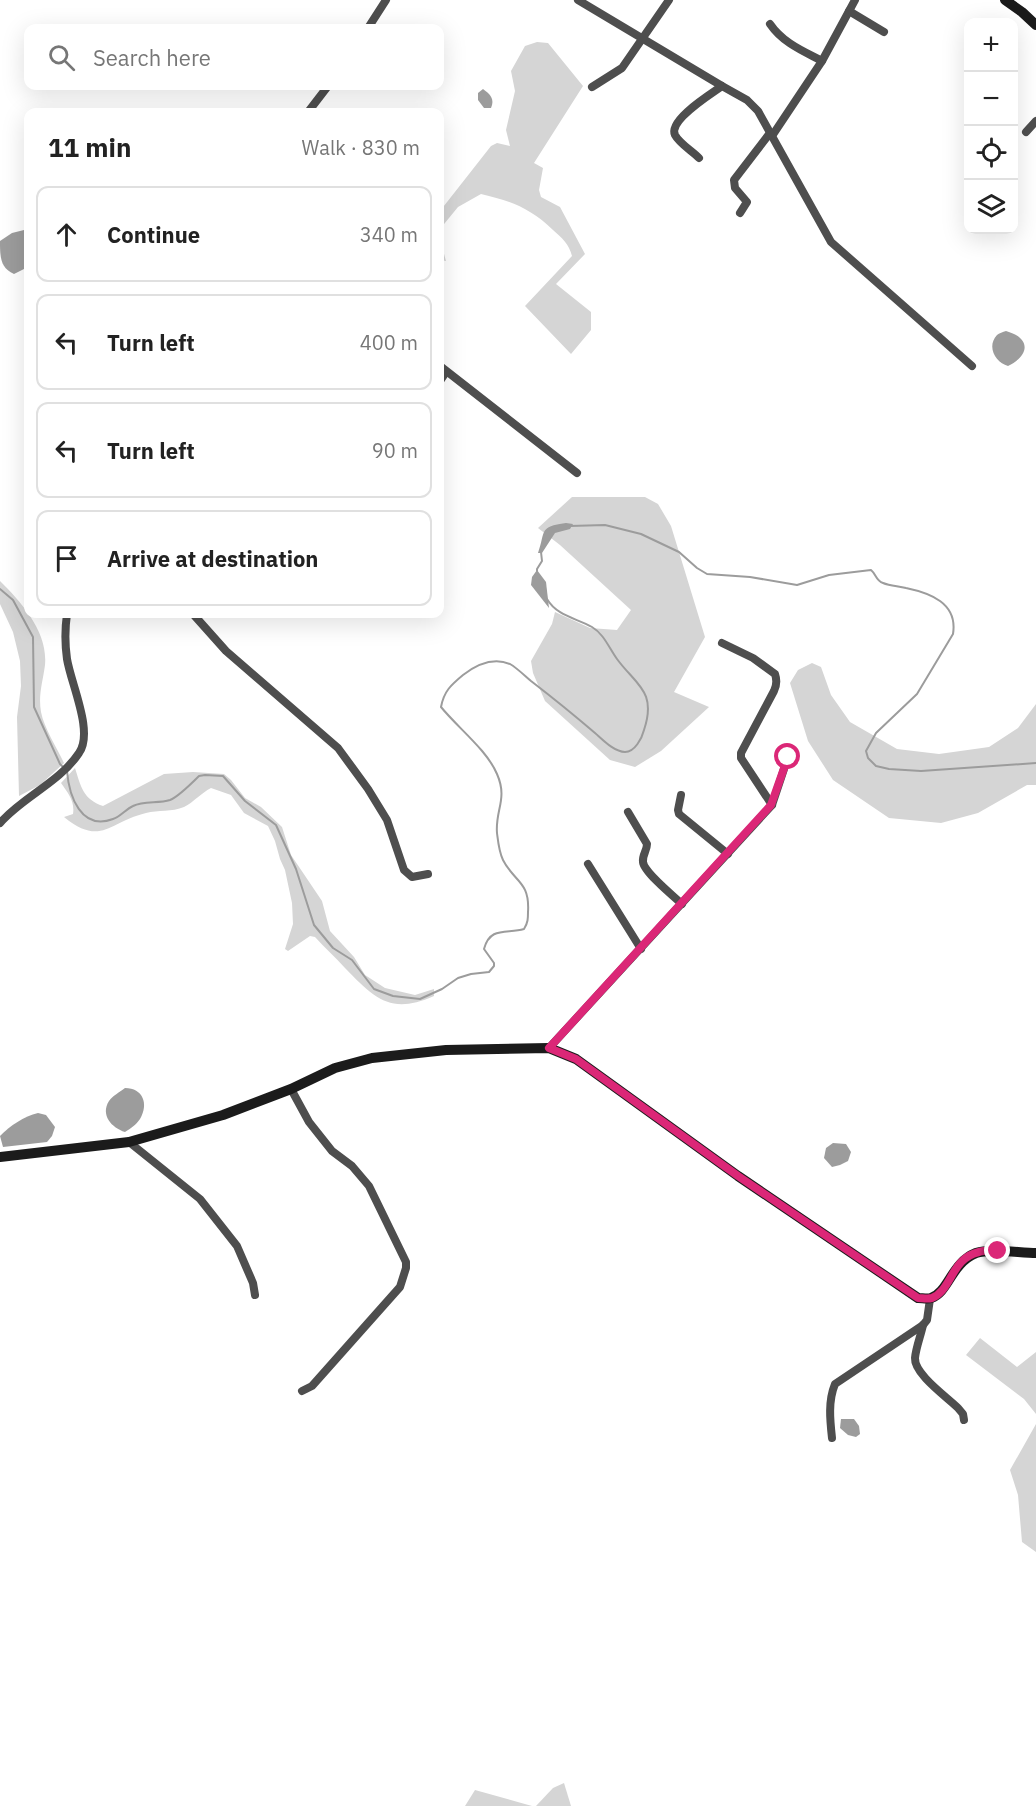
<!DOCTYPE html>
<meta charset="utf-8">
<style>
body{margin:0;font-family:"IBM Plex Sans",sans-serif;background:#f2f2f2;color:#222}
.controls{position:absolute;right:18px;top:18px;display:grid;overflow:hidden;border-radius:12px;box-shadow:0 6px 24px #0002}
.controls button{width:54px;height:54px;display:grid;place-items:center;padding:0;border:0;border-bottom:2px solid #e0e0e0;background:#fff;color:#222;font:30px sans-serif}
.stop{position:absolute;width:18px;height:18px;margin:-14px;border:4px solid #db2777;border-radius:50%;background:#fff}
.stop.end{background:#db2777;border-color:#fff;box-shadow:0 2px 6px #0008}
.list{margin:0;padding:0;list-style:none}
h2{display:flex;justify-content:space-between;align-items:center;height:78px;margin:0;padding:0 24px;font-size:26px}
h2 small{font-size:20px;font-weight:400;color:#767676}
.list li{display:grid;grid-template-columns:39px 1fr auto;gap:18px;align-items:center;box-sizing:border-box;height:96px;margin:0 12px 12px;padding:0 12px;border:2px solid #e0e0e0;border-radius:12px}
.list b{display:block;font-size:22px;white-space:nowrap}
.list em{font-size:20px;font-style:normal;color:#767676}
.icon{flex:none;width:33px;height:33px;fill:none;stroke:currentColor;stroke-width:2;stroke-linecap:round;stroke-linejoin:round}
.map{position:relative;flex:none;width:1036px;height:1806px;overflow:hidden}
.search{position:absolute;background:#fff;box-shadow:0 6px 24px #0002;left:24px;top:24px;width:420px;height:66px;display:flex;align-items:center;gap:15px;box-sizing:border-box;padding:0 21px;border-radius:12px;color:#767676;font-size:22px}
.panel{position:absolute;background:#fff;box-shadow:0 6px 24px #0002;left:24px;top:108px;width:420px;height:510px;border-radius:12px}
.map>svg:first-child{display:block}
</style>
<div class="map">
<svg width="1036" height="1806" viewBox="0 0 1036 1806">
<rect width="100%" height="100%" fill="#fff"/>
<g fill="#d5d5d5">
<path d="M537,42L548,43L583,86L534,163L543,168L539,190L541,197L560,207L585,254L556,284L591,312V330L571,354L525,306L572,256C569,244 562,238 553,230C530,208 511,201 481,194L458,207L440,229L441,243L446,261L440,260V211L491,146L497,143L510,146L506,130L515,91L511,71L525,46Z"/>
<path d="M572,497H645L658,504L671,526L705,637L674,692L709,707L661,751L635,767L610,760L545,701L533,673L531,661L552,624L555,612L590,628L617,630L631,610L560,545L538,528Z"/>
<path d="M0,581C22,603 48,632 45,665C43,681 38,695 41,712C44,728 57,748 64,763L40,785L19,796L17,717L21,686L20,661L13,632L0,604Z"/>
<path d="M812,663L821,667L831,695L850,722L897,749L939,754L989,747L1018,728L1036,704V785H1027L978,813L941,823L889,818L833,780L808,741L790,683L798,670Z"/>
<path d="M75,768C81,787 83,799 103,806L164,774L193,772L224,774L231,780L245,798L261,807L282,827L291,855L322,901L330,931L354,957L365,975L385,988L415,995L434,989V996C391,1015 375,999 345,968C335,957 325,948 315,937L310,936L288,951L285,949L293,924L292,903L285,870L280,859L275,841L268,826L244,813L231,795L211,788C201,793 194,802 184,807C172,812 158,810 146,813C109,822 101,847 64,817L73,814C75,801 68,793 61,783Z"/>
<path d="M980,1338L1017,1367L1036,1352V1414L1024,1399L966,1355Z"/>
<path d="M1036,1424V1552L1022,1542L1018,1495L1010,1470Z"/>
<path d="M564,1783L571,1806H536L553,1788Z"/>
<path d="M475,1790L532,1806H465Z"/>
</g>
<g fill="#9c9c9c">
<path d="M483,89C490,94 495,99 491,108H484L478,100V93Z"/>
<path d="M28,229V267L14,274C0,268 0,256 0,241L12,233Z"/>
<path d="M1006,331C1031,338 1030,355 1008,366C996,363 986,347 997,335C999,333 1003,332 1006,331Z"/>
<path d="M566,523L573,524L570,529L555,533L542,553H538C546,531 538,527 566,523Z"/>
<path d="M537,570L546,582L549,608L531,585L532,577Z"/>
<path d="M125,1088C143,1088 149,1104 140,1119C136,1125 131,1128 125,1132C112,1128 100,1115 109,1101C112,1096 120,1092 125,1088Z"/>
<path d="M38,1113L46,1115L55,1127L52,1136L47,1142L3,1147L0,1136C10,1126 24,1116 38,1113Z"/>
<path d="M833,1143L846,1144L851,1152L848,1161L840,1165L832,1167L824,1158L826,1148Z"/>
<path d="M841,1419H854L859,1426L860,1434L856,1437L848,1435L840,1428Z"/>
</g>
<g fill="none" stroke-linecap="round" stroke-linejoin="round">
<g stroke="#9c9c9c" stroke-width="2">
<path d="M570,526L605,525L641,534L679,552L697,568L707,574L750,577L797,585L829,575L871,570C876,574 876,581 883,583C890,586 898,586 906,588C930,593 958,603 953,634L917,694L876,733L866,751L868,758L876,766L889,769L921,771L1036,763"/>
<path d="M537,571V569L542,561L541,552"/>
<path d="M0,589L13,600L33,637L34,707L60,764L67,771C69,796 81,831 113,819C120,817 126,809 133,806C144,800 158,804 170,800C178,797 192,783 199,776L205,775L223,776L245,801L276,825L296,869L314,925L333,948L352,960L374,989L393,996L420,999L442,989L458,978L471,974L489,972L494,966V963L484,949C490,926 507,934 524,929C528,923 528,918 528,912C530,881 514,882 503,860C499,852 498,841 497,833C495,810 508,799 497,774C487,750 458,728 441,707C444,691 451,685 463,675C476,665 493,657 510,664C517,668 525,676 531,681C553,698 574,715 595,733C602,739 614,752 625,752C635,752 642,738 644,730C657,691 636,685 617,659C609,648 604,634 592,627C576,618 557,616 547,599"/>
</g>
<g stroke="#4e4e4e" stroke-width="8">
<path d="M578,0L722,86L747,100L758,111L831,242L972,366"/>
<path d="M849,11L884,32"/>
<path d="M770,24C783,43 803,51 822,61"/>
<path d="M368,28L386,0"/>
<path d="M592,87L622,68L669,0"/>
<path d="M308,112L328,86"/>
<path d="M1026,132L1036,121"/>
<path d="M772,136L822,61L855,0"/>
<path d="M699,158C692,151 679,143 675,135C668,120 711,94 722,86"/>
<path d="M740,213L747,202L735,188L734,180L770,133"/>
<path d="M440,366L577,473"/>
<path d="M440,381L446,372"/>
<path d="M193,614L226,651L338,748L368,789L387,820L404,870L412,877L428,874"/>
<path d="M722,643L753,658L775,674C777,680 777,685 774,691L741,753V758L772,805"/>
<path d="M681,795L678,810L679,814L728,854"/>
<path d="M628,812L647,844C647,851 642,855 643,862C644,872 673,896 682,904"/>
<path d="M0,823C24,796 59,783 79,753C94,732 71,684 67,659C65,645 65,628 67,614"/>
<path d="M588,864L641,949"/>
<path d="M549,1048L772,805L788,757"/>
<path d="M291,1089L309,1122L332,1151L352,1166L369,1186L406,1262V1268L400,1287L312,1386L302,1391"/>
<path d="M129,1142L200,1199L237,1246L253,1283L255,1295"/>
<path d="M923,1325C921,1335 916,1347 915,1358C914,1374 947,1397 958,1408L963,1414L964,1420"/>
<path d="M832,1438C830,1420 828,1401 835,1384L923,1325L927,1320L930,1299"/>
</g>
<g stroke="#1b1b1b" stroke-width="10">
<path d="M1005,0L1022,12L1036,25"/>
<path d="M0,1157L129,1142L223,1115L291,1089L335,1068L372,1058L446,1050L549,1048L576,1059L738,1176L918,1298C922,1298 928,1299 931,1298C949,1292 951,1263 976,1253C990,1248 1020,1253 1036,1253"/>
</g>
</g>
<g fill="none" stroke-linecap="round" stroke-linejoin="round">
<path stroke="#db2777" stroke-width="8" d="M788,757L771,805L549,1048L576,1059L738,1176L918,1298C922,1298 928,1299 932,1298C952,1290 951,1258 979,1252C985,1250 992,1251 998,1251"/>
</g>
</svg>
<div class="controls">
<button>+</button>
<button>−</button>
<button><svg class="icon" aria-label="locate" viewBox="0 0 24 24"><circle cx="12" cy="12" r="6"/><path d="M12 2v4M12 18v4M2 12h4M18 12h4"/></svg></button>
<button><svg class="icon" aria-label="layers" viewBox="0 0 24 24"><path d="M12 4l9 5-9 5-9-5zM3 14l9 5 9-5"/></svg></button>
</div>
<div class="stop" style="left:788px;top:757px"></div>
<div class="stop end" style="left:998px;top:1251px"></div>
<div class="search"><svg class="icon" aria-label="search" viewBox="0 0 24 24"><circle cx="10" cy="10" r="6"/><path d="M15 15l6 6"/></svg>Search here</div>
<section class="panel">
<h2>11 min<small>Walk · 830 m</small></h2>
<ul class="list">
<li><svg class="icon" aria-label="ahead" viewBox="0 0 24 24"><path d="M12 20V5M6 11l6-6 6 6"/></svg><div><b>Continue</b></div><em>340 m</em></li>
<li><svg class="icon" aria-label="left" viewBox="0 0 24 24"><path d="M17 20v-9H6M10 6l-5 5 5 5"/></svg><div><b>Turn left</b></div><em>400 m</em></li>
<li><svg class="icon" aria-label="left" viewBox="0 0 24 24"><path d="M17 20v-9H6M10 6l-5 5 5 5"/></svg><div><b>Turn left</b></div><em>90 m</em></li>
<li><svg class="icon" aria-label="arrive" viewBox="0 0 24 24"><path d="M6 21V4h12l-3 4 3 4H6"/></svg><div><b>Arrive at destination</b></div></li>
</ul>
</section>
</div>
